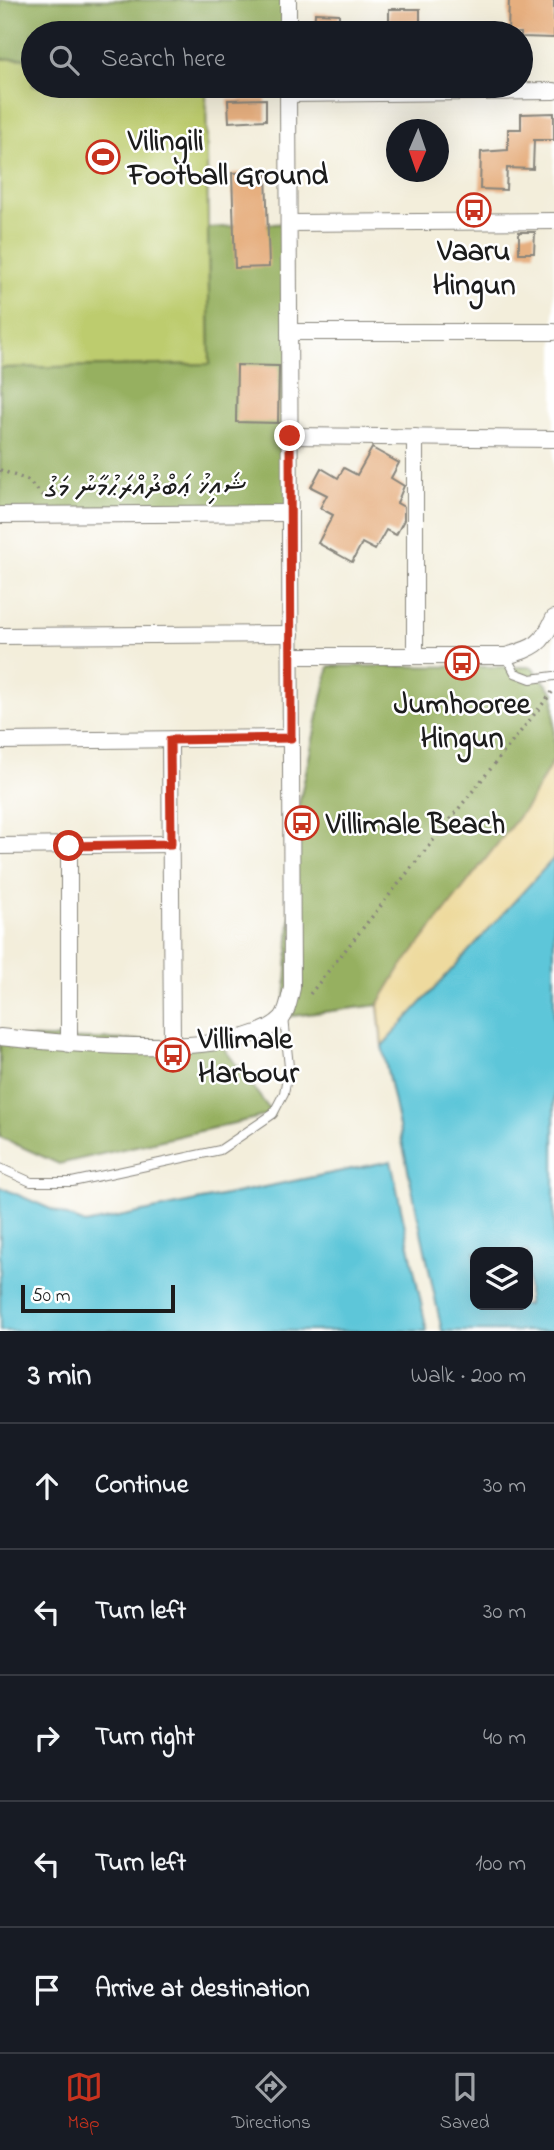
<!DOCTYPE html>
<meta charset="utf-8">
<style>
body{margin:0;font-family:"Indie Flower","Noto Sans Thaana",sans-serif;background:#20242c;color:#f1f3f6}
.controls{position:absolute;right:21px;bottom:21px;display:grid;overflow:hidden;border-radius:14px;box-shadow:0 7px 28px #0002}
.controls button{width:63px;height:63px;display:grid;place-items:center;padding:0;border:0;border-bottom:2px solid #363941;background:#171b24;color:#f1f3f6;font:35px sans-serif}
.compass{position:absolute;left:386px;top:119px;width:63px;height:63px;border-radius:50%;background:#171b24;box-shadow:0 7px 28px #0002;rotate:182deg}
.scale{position:absolute;left:21px;bottom:18px;width:154px;box-sizing:border-box;padding-left:7px;border:4px solid #1c1c1c;border-top:0;font-size:19px;line-height:24px;white-space:nowrap;color:#1c1c1c;-webkit-text-stroke:5px #fff;paint-order:stroke}
.stop{position:absolute;width:21px;height:21px;margin:-16px;border:5px solid #c8321e;border-radius:50%;background:#fff}
.stop.end{background:#c8321e;border-color:#fff;box-shadow:0 2px 7px #0008}
.list{margin:0;padding:0;list-style:none}
h2{display:flex;justify-content:space-between;align-items:center;height:91px;margin:0;padding:0 28px;font-size:30px}
h2 small{font-size:23px;font-weight:400;color:#9ea1a6}
.list li{display:grid;grid-template-columns:46px 1fr auto;gap:21px;align-items:center;box-sizing:border-box;height:126px;padding:0 28px;border-top:2px solid #363941}
.list b{display:block;font-size:26px;white-space:nowrap}
.list em{font-size:23px;font-style:normal;color:#9ea1a6}
.icon{flex:none;width:38px;height:38px;fill:none;stroke:currentColor;stroke-width:2;stroke-linecap:round;stroke-linejoin:round}
.map{position:relative;flex:none;width:554px;height:1331px;overflow:hidden}
.search{position:absolute;background:#171b24;box-shadow:0 7px 28px #0002;left:21px;right:21px;top:21px;height:77px;display:flex;align-items:center;gap:18px;box-sizing:border-box;padding:0 24px;border-radius:38px;color:#9ea1a6;font-size:26px}
.sheet{height:721px;background:#171b24}
nav{display:flex;justify-content:space-around;align-items:center;box-sizing:border-box;height:98px;border-top:2px solid #363941;background:#171b24;font-size:19px;color:#9ea1a6}
nav a{display:grid;justify-items:center;gap:4px}
nav .on{color:#c8321e}
.map>svg:first-child{display:block}
</style>
<div class="map">
<svg width="554" height="1331" viewBox="0 0 554 1331">
<rect width="100%" height="100%" fill="#fff"/>
<filter id="ink" filterUnits="userSpaceOnUse"><feTurbulence type="fractalNoise" baseFrequency=".0143" numOctaves="2"/><feDisplacementMap in="SourceGraphic" scale="14" xChannelSelector="R" yChannelSelector="G"/><feConvolveMatrix kernelMatrix="1 2 1 2 8 2 1 2 1" color-interpolation-filters="sRGB"/></filter>
<filter id="wash" filterUnits="userSpaceOnUse"><feTurbulence type="fractalNoise" baseFrequency=".00686" numOctaves="4" result="noise"/><feDisplacementMap in="SourceGraphic" scale="28" xChannelSelector="R" yChannelSelector="G"/><feGaussianBlur stdDeviation="1.57" result="paint"/><feColorMatrix in="noise" values="0 0 0 0 0 0 0 0 0 0 0 0 0 0 0 0 0 1.4 0 .05"/><feComposite in="paint" operator="in"/></filter>
<g filter="url(#wash)">
<rect width="100%" height="100%" fill="#f3eedb"/>
<path fill="#bdcc6e" stroke="#6c7445" stroke-width="2" d="M33,58V86H206L210,364L0,368V59Z"/>
<g fill="#96b061" stroke="#59663e" stroke-width="2">
<path d="M0,0H288V33H33V58L0,59Z"/>
<path d="M289,223L290,513L0,515V368L210,364L208,228Z"/>
<path d="M329,666L532,667L554,693V759L530,802L378,1005L284,1017L297,813Z"/>
<path d="M0,1037L219,1042L273,1114L59,1164L0,1137Z"/>
</g>
<path fill="#eeda9e" stroke="#857b5d" stroke-width="2" d="M554,759V858L382,1046L378,1005L399,970L530,802Z"/>
<g fill="#5dc6d9" stroke="#3c717a" stroke-width="2" fill-rule="evenodd">
<path d="M554,858V1331H442L382,1046ZM475,1252H528V1305H475Z"/>
<path d="M391,1161L427,1331H0V1187L85,1224Z"/>
</g>
<g id="blocks">
<g fill="#e6af7f">
<path d="M509,0H554V38L521,37V33H508Z"/>
<rect x="389" y="9" width="31" height="24"/>
<path d="M315,13L339,14V33H314Z"/>
<path d="M266,99V120L229,122L228,100Z"/>
<path d="M554,113V140H534L533,169L507,168L506,190L480,189L481,152L508,150V129H521V114Z"/>
<path d="M266,172L269,267L235,268L232,173Z"/>
<path d="M519,232H535L534,253H519Z"/>
<path d="M237,365L279,366L278,423L236,422Z"/>
<path d="M372,448L399,463L391,478L404,486L397,503L404,507V520L396,535L386,530L375,550L362,543L352,562L318,543L333,515L320,508L327,495L311,487L321,468L338,478L344,468L357,475Z"/>
</g>
</g>
</g>
<g filter="url(#ink)">
<use href="#blocks" fill-opacity="0" stroke="#88857c" stroke-width="2"/>
<g fill="none" stroke-linecap="round" stroke-linejoin="round">
<defs>
<g id="lane">
<path d="M506,656L515,673L531,679L554,676"/>
<path d="M0,1168L31,1182H72L220,1150L273,1114L284,1093L289,1067L284,1017"/>
</g>
<g id="street">
<path d="M288,0V33"/>
<path d="M288,94L554,91"/>
<path d="M289,223L554,221"/>
<path d="M289,332H554"/>
<path d="M290,436L554,439"/>
<path d="M415,437V656"/>
<path d="M0,515L290,513"/>
<path d="M0,636L291,634"/>
<path d="M291,656H506C533,648 542,646 554,618"/>
<path d="M170,740L172,1045"/>
<path d="M0,741L291,738"/>
<path d="M0,846L171,844"/>
<path d="M0,1037C59,1043 240,1062 282,1018C288,1011 290,996 292,988L288,86"/>
<path d="M69,1044V846"/>
</g>
</defs>
<use href="#lane" stroke="#88857c" stroke-width="10"/>
<use href="#street" stroke="#88857c" stroke-width="18"/>
<g stroke="#88857c" stroke-width="3.5" stroke-dasharray="2 5" stroke-linecap="butt">
<path d="M0,470L27,480L45,497"/>
<path d="M310,994L553,691"/>
</g>
<use href="#lane" stroke="#fff" stroke-width="8"/>
<use href="#street" stroke="#fff" stroke-width="16"/>
</g>
</g>
<g fill="none" stroke-linecap="round" stroke-linejoin="round" filter="url(#ink)">
<path stroke="#c8321e" stroke-width="9" d="M69,846L171,844L170,740L291,738L290,436"/>
</g>
<defs>
<symbol id="stadium-ring" viewBox="-11 -11 22 22"><circle r="9.5" fill="#fff" stroke="#c8321e" stroke-width="1.5"/><path d="M0-5a6.5 5 0 1 0 0 10a6.5 5 0 1 0 0-10ZM-3.5-1.8h7v3.6h-7Z" fill="#c8321e"/></symbol>
<symbol id="bus-ring" viewBox="-11 -11 22 22"><circle r="9.5" fill="#fff" stroke="#c8321e" stroke-width="1.5"/><path d="M-5-6H5V4H4V6H2V4H-2V6H-4V4H-5ZM-3.5-4V0h7V-4ZM-3.5 1.2v1.5H-2V1.2ZM2 1.2v1.5H3.5V1.2Z" fill="#c8321e"/></symbol>
</defs>
<g fill-rule="evenodd">
<use href="#stadium-ring" x="84" y="138" width="38" height="38"/>
<use href="#bus-ring" x="455" y="191" width="38" height="38"/>
<use href="#bus-ring" x="443" y="644" width="38" height="38"/>
<use href="#bus-ring" x="283" y="804" width="38" height="38"/>
<use href="#bus-ring" x="154" y="1036" width="38" height="38"/>
</g>
<g text-anchor="middle" stroke-width="5" stroke-linejoin="round" paint-order="stroke">
<g font-size="30" font-weight="bold" fill="#1c1c1c" stroke="#fff" text-anchor="start">
<text x="128" y="150">Vilingili<tspan x="128" dy="34">Football Ground</tspan></text>
<text x="474" y="260" text-anchor="middle">Vaaru<tspan x="474" dy="34">Hingun</tspan></text>
<text x="462" y="713" text-anchor="middle">Jumhooree<tspan x="462" dy="34">Hingun</tspan></text>
<text x="326" y="833">Villimale Beach</text>
<text x="198" y="1048">Villimale<tspan x="198" dy="34">Harbour</tspan></text>
</g>
<g font-size="30" fill="#1c1c1c" stroke="#fff">
<text transform="translate(145 486) rotate(-1)" y="10">ޝައިިޚު ޢަބްދުއްރަޙުމާނު މަގު</text>
</g>
</g>
</svg>
<div class="controls">
<button><svg class="icon" aria-label="layers" viewBox="0 0 24 24"><path d="M12 4l9 5-9 5-9-5zM3 14l9 5 9-5"/></svg></button>
</div>
<svg class="compass" viewBox="-18 -18 36 36"><path d="M0-13l5 13h-10z" fill="#e53935"/><path d="M0 13l5-13h-10z" fill="#9ea1a6"/></svg>
<div class="scale">50 m</div>
<div class="stop" style="left:69px;top:846px"></div>
<div class="stop end" style="left:290px;top:436px"></div>
<div class="search"><svg class="icon" aria-label="search" viewBox="0 0 24 24"><circle cx="10" cy="10" r="6"/><path d="M15 15l6 6"/></svg>Search here</div>
</div>
<section class="sheet">
<h2>3 min<small>Walk · 200 m</small></h2>
<ul class="list">
<li><svg class="icon" aria-label="ahead" viewBox="0 0 24 24"><path d="M12 20V5M6 11l6-6 6 6"/></svg><div><b>Continue</b></div><em>30 m</em></li>
<li><svg class="icon" aria-label="left" viewBox="0 0 24 24"><path d="M17 20v-9H6M10 6l-5 5 5 5"/></svg><div><b>Turn left</b></div><em>30 m</em></li>
<li><svg class="icon" aria-label="right" viewBox="0 0 24 24"><path d="M7 20v-9h11M14 6l5 5-5 5"/></svg><div><b>Turn right</b></div><em>40 m</em></li>
<li><svg class="icon" aria-label="left" viewBox="0 0 24 24"><path d="M17 20v-9H6M10 6l-5 5 5 5"/></svg><div><b>Turn left</b></div><em>100 m</em></li>
<li><svg class="icon" aria-label="arrive" viewBox="0 0 24 24"><path d="M6 21V4h12l-3 4 3 4H6"/></svg><div><b>Arrive at destination</b></div></li>
</ul>
</section>
<nav>
<a class="on"><svg class="icon" aria-label="map" viewBox="0 0 24 24"><path d="M3 6l6-2 6 2 6-2v14l-6 2-6-2-6 2zM9 4v14M15 6v14"/></svg>Map</a>
<a><svg class="icon" aria-label="directions" viewBox="0 0 24 24"><path d="M12 3l9 9-9 9-9-9zM9 14v-3h6M13 9l2 2-2 2"/></svg>Directions</a>
<a><svg class="icon" aria-label="saved" viewBox="0 0 24 24"><path d="M7 4h10v16l-5-4-5 4z"/></svg>Saved</a>
</nav>
